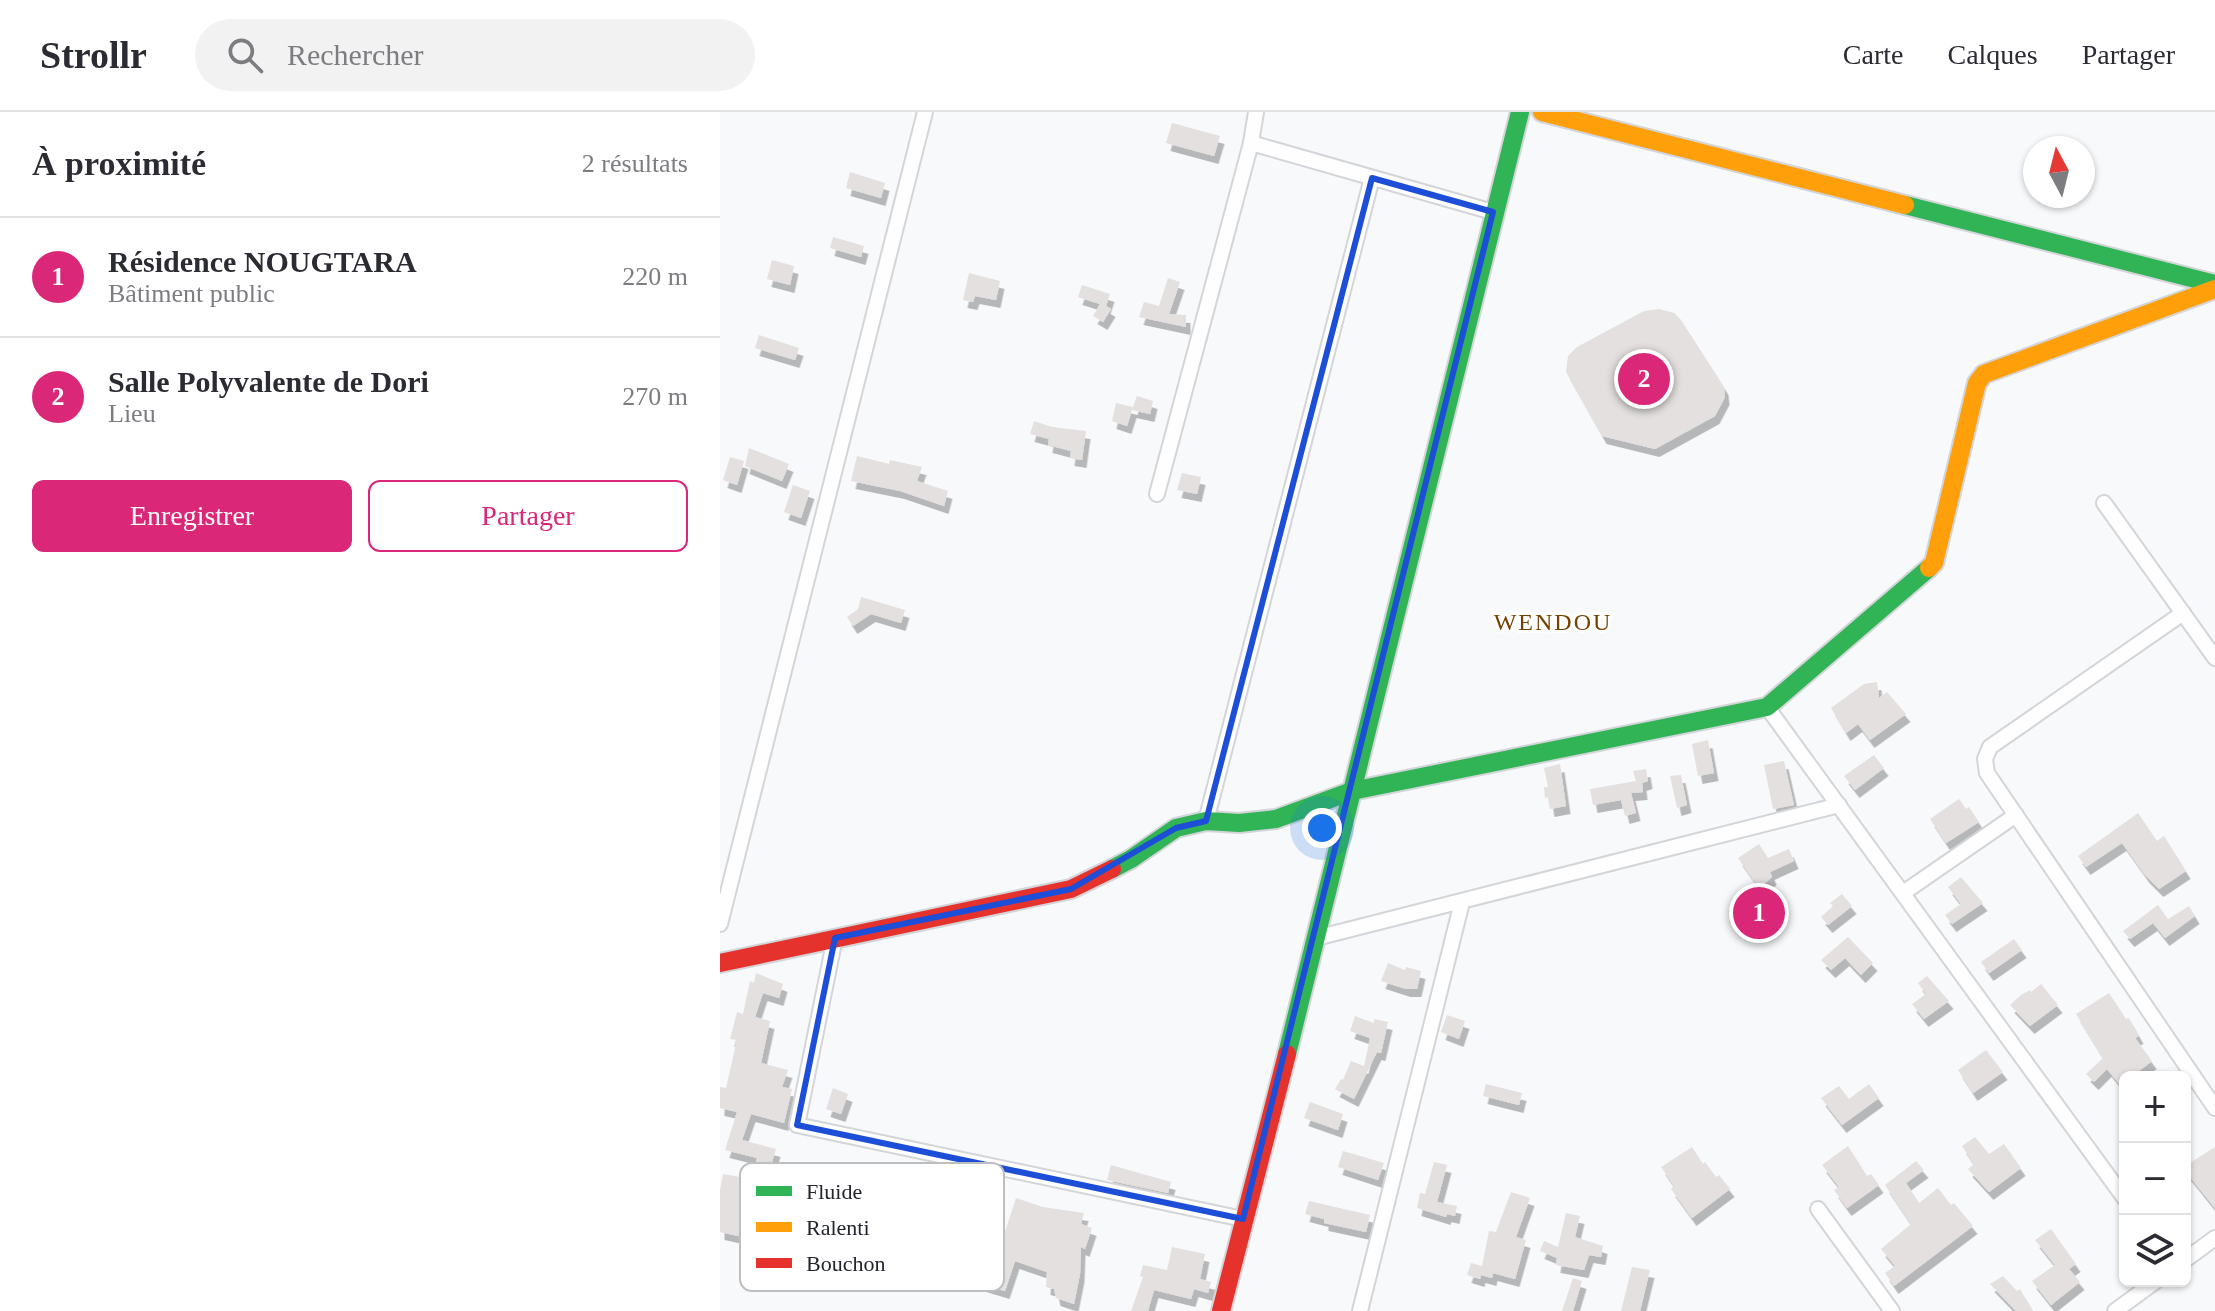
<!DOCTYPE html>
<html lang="fr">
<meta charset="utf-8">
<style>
body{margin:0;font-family:"Times New Roman",serif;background:#f2f2f3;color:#2b2b33}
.controls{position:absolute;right:24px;bottom:24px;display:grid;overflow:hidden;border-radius:12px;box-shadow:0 2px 6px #0004}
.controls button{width:72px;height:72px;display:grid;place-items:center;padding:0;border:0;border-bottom:2px solid #e1e1e2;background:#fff;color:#2b2b33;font:40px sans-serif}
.compass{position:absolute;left:1303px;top:24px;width:72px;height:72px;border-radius:50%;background:#fff;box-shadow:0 2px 6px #0004;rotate:353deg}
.you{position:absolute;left:602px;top:716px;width:28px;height:28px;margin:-20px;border:6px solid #fff;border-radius:50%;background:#1a73e8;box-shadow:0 0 0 12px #1a73e833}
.badge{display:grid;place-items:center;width:52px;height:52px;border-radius:50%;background:#db2777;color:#fff;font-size:26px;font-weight:700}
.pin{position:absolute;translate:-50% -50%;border:4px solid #fff;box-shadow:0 2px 8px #0006}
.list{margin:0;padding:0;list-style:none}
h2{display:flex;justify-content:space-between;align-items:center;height:104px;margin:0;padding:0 32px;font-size:34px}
h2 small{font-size:26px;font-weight:400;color:#7c7c81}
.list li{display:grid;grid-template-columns:52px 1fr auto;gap:24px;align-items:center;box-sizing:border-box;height:120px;padding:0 32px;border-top:2px solid #e1e1e2}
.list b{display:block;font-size:30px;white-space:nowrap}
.list p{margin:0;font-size:26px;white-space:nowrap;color:#7c7c81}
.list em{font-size:26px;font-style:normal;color:#7c7c81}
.actions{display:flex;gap:16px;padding:24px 32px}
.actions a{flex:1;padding:18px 0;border:2px solid #db2777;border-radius:12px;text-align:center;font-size:28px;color:#db2777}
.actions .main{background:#db2777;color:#fff}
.icon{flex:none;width:44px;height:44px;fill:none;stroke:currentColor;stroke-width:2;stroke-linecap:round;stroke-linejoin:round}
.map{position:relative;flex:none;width:1495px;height:1199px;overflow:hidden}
header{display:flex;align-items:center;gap:48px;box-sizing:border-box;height:112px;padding:0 40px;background:#fff;border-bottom:2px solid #e1e1e2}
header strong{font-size:38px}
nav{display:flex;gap:44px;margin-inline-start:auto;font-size:28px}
.search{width:560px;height:72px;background:#f2f2f3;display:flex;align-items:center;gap:20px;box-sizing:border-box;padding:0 28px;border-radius:44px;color:#7c7c81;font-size:30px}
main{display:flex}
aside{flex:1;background:#fff}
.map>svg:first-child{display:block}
</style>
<header>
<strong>Strollr</strong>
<div class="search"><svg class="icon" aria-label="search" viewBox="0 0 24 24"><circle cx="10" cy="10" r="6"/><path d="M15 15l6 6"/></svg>Rechercher</div>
<nav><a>Carte</a><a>Calques</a><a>Partager</a></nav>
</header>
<main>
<aside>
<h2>À proximité<small>2 résultats</small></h2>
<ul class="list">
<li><span class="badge">1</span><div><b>Résidence NOUGTARA</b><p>Bâtiment public</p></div><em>220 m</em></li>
<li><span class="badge">2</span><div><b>Salle Polyvalente de Dori</b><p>Lieu</p></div><em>270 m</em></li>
</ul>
<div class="actions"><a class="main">Enregistrer</a><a>Partager</a></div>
</aside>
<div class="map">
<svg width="1495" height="1199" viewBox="0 0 1495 1199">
<defs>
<filter id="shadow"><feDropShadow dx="4.5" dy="8" stdDeviation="0" flood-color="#0004"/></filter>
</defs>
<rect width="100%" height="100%" fill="#f8f9fb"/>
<g fill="#e3e0df" filter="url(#shadow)">
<path d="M452,11L500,24L494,44L446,31Z"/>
<path d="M130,60L165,71L161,86L126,76Z"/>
<path d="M113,125L144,134L141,145L110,136Z"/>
<path d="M52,148L74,154L70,173L47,167Z"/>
<path d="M249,161L280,169L276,188L255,184L253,190L243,188Z"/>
<path d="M448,166L460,170L449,202L466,203V215L419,205L424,190L439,194Z"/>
<path d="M362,173L390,182L386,194L391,197L383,210L373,204L380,192L358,185Z"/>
<path d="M939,197L954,201L961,208L1004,275L1005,285L995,304L935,337L882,324L846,260L848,244L857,235L924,199Z"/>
<path d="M39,223L79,236L75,248L35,236Z"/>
<path d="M417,284L433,289L430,302L412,298L407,314L392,309L396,291L413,295Z"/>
<path d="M314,309L332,315L366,319L362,348L350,346L351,339L328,333L329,327L310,322Z"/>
<path d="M29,336L69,352L62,369L25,354Z"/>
<path d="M137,344L169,352L170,348L202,355L197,369L228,379L224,394L180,379L131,369Z"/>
<path d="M10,345L24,349L17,373L3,368Z"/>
<path d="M462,361L481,365L477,382L457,378Z"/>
<path d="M73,373L90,379L81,406L64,400Z"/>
<path d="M141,485L185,498L181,511L151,502L133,514L127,505L138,497Z"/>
<path d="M1157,570L1159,586L1167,580L1186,602L1150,628L1138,612L1126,621L1111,596L1144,572Z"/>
<path d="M988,628L994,661L978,664L972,632Z"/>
<path d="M1154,643L1164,656L1135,678L1124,664Z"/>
<path d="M1064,649L1074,693L1053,697L1044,653Z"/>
<path d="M840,652L846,694L830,697L828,685L825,686L824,675H828L824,656Z"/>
<path d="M926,657L928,669L922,671L923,680L911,681L916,701L905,704L901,688L873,693L870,677L916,669L913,659Z"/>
<path d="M961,663L967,693L957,696L950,664Z"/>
<path d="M1239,687L1246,697L1249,695L1259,710L1226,731L1210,707Z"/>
<path d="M1418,701L1437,729L1444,724L1466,759L1439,777L1425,763L1402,731L1366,755L1358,744Z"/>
<path d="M1039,732L1048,746L1069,737L1074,749L1050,760L1052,765L1039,776L1018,746Z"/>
<path d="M1241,765L1263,791L1232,812L1225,803L1241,792L1228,775Z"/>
<path d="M1122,782L1132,794L1108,813L1101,805L1113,794L1110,791Z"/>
<path d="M1438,793L1448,807L1469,794L1475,804L1445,826L1433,811L1410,827L1403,819Z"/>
<path d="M1128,825L1153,851L1141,863L1125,846L1111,858L1101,848Z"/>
<path d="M1294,827L1302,838L1269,861L1261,850Z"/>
<path d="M668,851L685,858L686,855L701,859L697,877H686L661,869Z"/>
<path d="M36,861L63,872L59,886L43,881L35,905L50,909L41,951L68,958L62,975L72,977L64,1011L31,1002L22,1028L56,1037L52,1050L49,1049L44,1077L36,1097L39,1098L32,1127L0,1120V1078L3,1062L32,1067L37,1046L5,1038L17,1000L0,996V975L6,976L17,928L10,927L17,900L23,902L30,869L34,871Z"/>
<path d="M1207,864L1229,889L1204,907L1192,892L1206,882L1198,871Z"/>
<path d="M1321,872L1338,893L1310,914L1290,893L1301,883L1310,878L1311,880Z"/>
<path d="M1389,881L1406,907L1409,906L1419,924L1415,926L1432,949L1411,965H1405V970L1400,973L1387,957L1374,970L1366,962L1383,946L1356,902Z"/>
<path d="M727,903L745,909L739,927L721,920Z"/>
<path d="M635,904L654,911V907L668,910L661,941L657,940L634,987L615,977L621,967L623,968L631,949L644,954L650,926L630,919Z"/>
<path d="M1266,938L1283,960L1253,981L1238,958Z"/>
<path d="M766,972L802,981L799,993L763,984Z"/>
<path d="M1149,972L1159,986L1122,1013L1101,986L1119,974L1129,987Z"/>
<path d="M113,976L128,982L121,1002L106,997Z"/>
<path d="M590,990L623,1002L618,1018L584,1006Z"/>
<path d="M1255,1025L1269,1042L1284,1032L1301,1056L1269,1080L1248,1057L1254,1052L1242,1034Z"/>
<path d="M1128,1034L1147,1064L1151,1062L1159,1073L1127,1096L1114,1078L1119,1075L1102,1053Z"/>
<path d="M972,1035L983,1052L985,1050L996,1065L999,1063L1010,1077L972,1106L951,1077L954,1074L941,1055Z"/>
<path d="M1495,1035V1096L1465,1059V1054Z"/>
<path d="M623,1039L664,1051L658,1068L618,1055Z"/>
<path d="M1196,1049L1204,1058L1186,1071L1199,1091L1218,1076L1231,1093L1234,1091L1253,1114L1174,1174L1165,1161L1175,1154L1161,1137L1191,1112L1165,1073Z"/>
<path d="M714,1050L727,1053L717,1090L737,1094L735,1104L727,1102L726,1105L697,1096L700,1081L705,1082Z"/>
<path d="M391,1053L451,1070L448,1081L387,1068Z"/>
<path d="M257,1074L277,1079L261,1142L276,1147L296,1086L323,1095L364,1101L361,1112L372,1116L365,1137L361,1135L360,1162L354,1192L336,1186L334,1177L326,1175L327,1160L295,1149L285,1179L235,1164L247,1119L218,1112L225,1083L252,1090Z"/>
<path d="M791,1080L810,1086L796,1125L806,1128L795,1167L773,1161L772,1166L761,1163L760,1167L747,1163L751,1151L762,1154L769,1119L776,1120Z"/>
<path d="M589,1089L650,1103L646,1120L604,1111V1107L585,1102Z"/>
<path d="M846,1101L860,1104L855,1125L883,1134L881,1145L869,1143L864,1158L836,1153L837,1146L820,1139L824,1129L838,1135Z"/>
<path d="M1331,1117L1356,1152L1349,1157L1360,1170L1331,1193L1312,1169L1335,1153L1315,1128Z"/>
<path d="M452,1135L485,1142L480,1167L491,1170L488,1181L474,1177L471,1187L434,1178L428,1199H411L423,1165L420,1164L423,1153L447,1158Z"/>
<path d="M912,1155L930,1158L920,1199H901Z"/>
<path d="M1283,1164L1297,1179L1300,1177L1313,1199H1296L1270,1172Z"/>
<path d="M853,1166L862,1169L853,1199H842Z"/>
</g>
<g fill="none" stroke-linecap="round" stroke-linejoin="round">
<defs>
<g id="street">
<path d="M531,31L773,100"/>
<path d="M437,382L531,31L536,0"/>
<path d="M1384,391L1495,546"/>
<path d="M1463,501L1270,635L1265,647L1267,661L1495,996"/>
<path d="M1047,595L1405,1087"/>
<path d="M486,709L652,66"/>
<path d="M1183,781L1296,703"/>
<path d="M0,812L205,0"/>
<path d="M115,826L77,1013L523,1107"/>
<path d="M596,826L1119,693"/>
<path d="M1098,1097L1172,1199"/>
<path d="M1465,1148L1495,1126"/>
<path d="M640,1199L742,790"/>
<path d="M1395,1199L1436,1169"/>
</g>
<g id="fast">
<path d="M1185,93L1495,172"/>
<path d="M392,757L411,747L456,716L486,709L519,711L556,707L632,679L1047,595L1209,456"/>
<path d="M567,942L800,0"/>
</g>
<g id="slow">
<path d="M822,0L1185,93"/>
<path d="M1209,456L1214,451L1257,271L1264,262L1495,177"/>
</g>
<g id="jam">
<path d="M0,851L351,777L392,757"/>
<path d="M501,1199L567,942"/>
</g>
</defs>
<use href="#street" stroke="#d3d5d9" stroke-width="18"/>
<use href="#fast" stroke="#d3d5d9" stroke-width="22"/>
<use href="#slow" stroke="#d3d5d9" stroke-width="22"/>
<use href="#jam" stroke="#d3d5d9" stroke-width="22"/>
<use href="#street" stroke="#fefefe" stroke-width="14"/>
<use href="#fast" stroke="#30b455" stroke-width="18"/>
<use href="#slow" stroke="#ff9f0a" stroke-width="18"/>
<use href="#jam" stroke="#e5322d" stroke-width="18"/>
</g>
<path fill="none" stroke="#1d4ed8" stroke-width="6" stroke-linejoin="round" d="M652,66L773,100L523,1107L77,1013L115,826L351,777L456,716L486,709Z"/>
<g text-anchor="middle" stroke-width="6" stroke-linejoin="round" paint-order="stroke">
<g font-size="24" letter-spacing="2" fill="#764000" stroke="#fff">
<text x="833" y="518">WENDOU</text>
</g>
</g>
<rect x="20" y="1051" width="264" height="128" rx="12" fill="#fff" stroke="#bdbec0" stroke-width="2"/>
<rect x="36" y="1074" width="36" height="10" fill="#30b455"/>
<rect x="36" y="1110" width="36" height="10" fill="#ff9f0a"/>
<rect x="36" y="1146" width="36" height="10" fill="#e5322d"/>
<g font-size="22" fill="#22252c">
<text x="86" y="1087">Fluide</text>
<text x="86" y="1123">Ralenti</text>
<text x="86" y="1159">Bouchon</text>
</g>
</svg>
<div class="controls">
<button>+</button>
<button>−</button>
<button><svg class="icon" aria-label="layers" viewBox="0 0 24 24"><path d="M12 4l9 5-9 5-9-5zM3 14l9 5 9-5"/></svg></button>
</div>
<svg class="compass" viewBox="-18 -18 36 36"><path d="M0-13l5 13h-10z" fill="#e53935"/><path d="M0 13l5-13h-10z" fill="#7c7c81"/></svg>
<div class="you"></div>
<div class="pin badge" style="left:1039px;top:801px">1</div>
<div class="pin badge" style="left:924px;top:267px">2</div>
</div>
</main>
